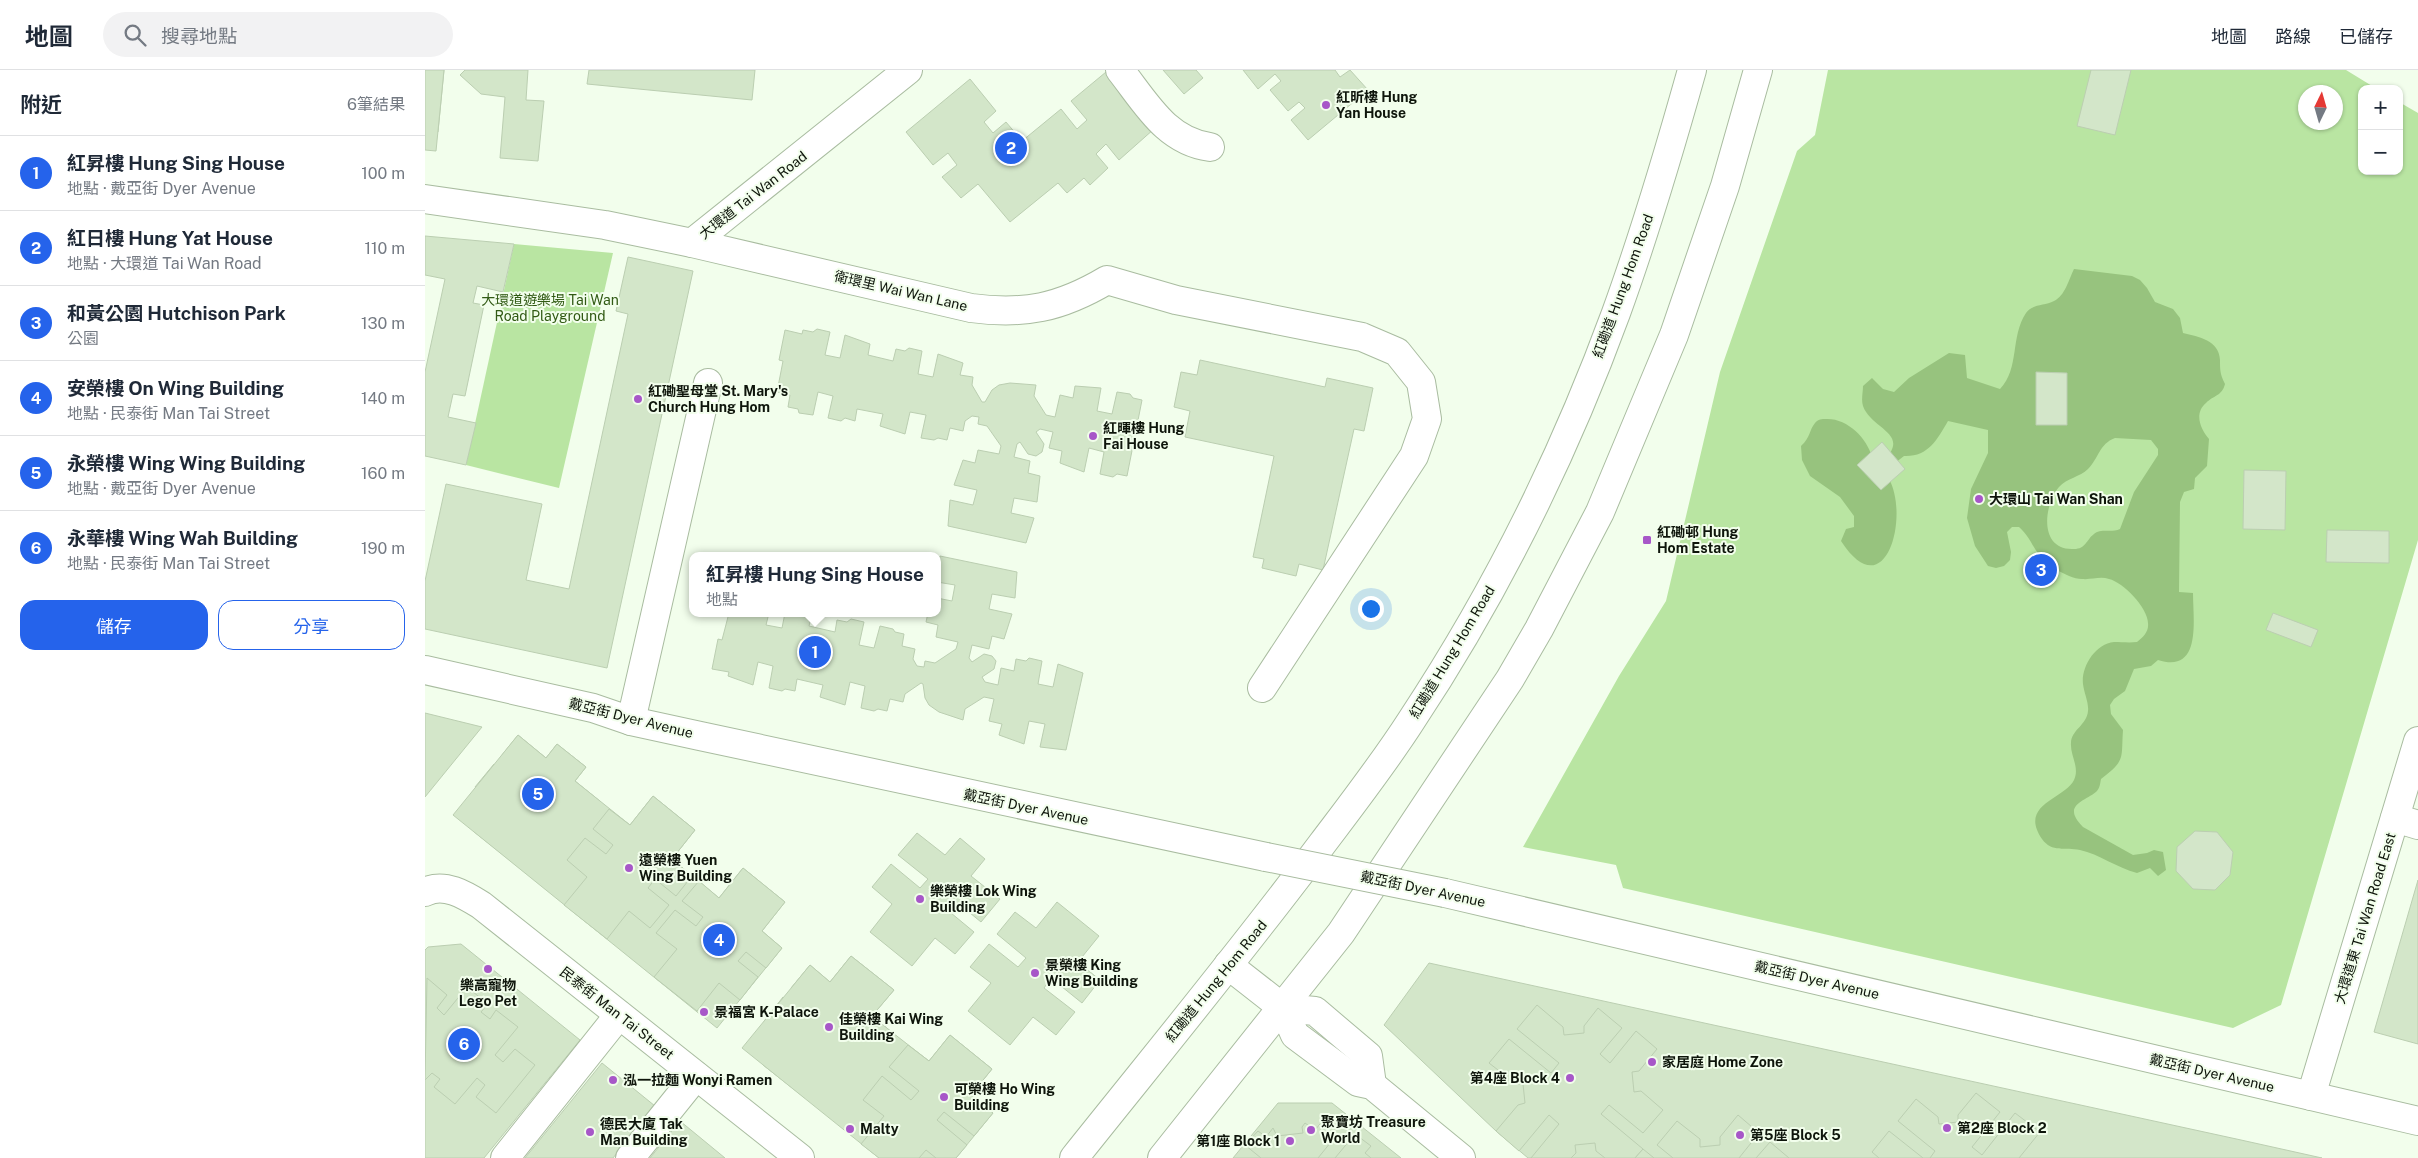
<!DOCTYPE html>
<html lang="zh-TW">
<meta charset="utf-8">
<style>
body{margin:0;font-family:"Public Sans","Noto Sans TC",sans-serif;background:#f2f2f3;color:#1f2937}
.controls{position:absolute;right:15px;top:15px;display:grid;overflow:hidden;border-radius:10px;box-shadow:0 1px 4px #0004}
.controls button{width:45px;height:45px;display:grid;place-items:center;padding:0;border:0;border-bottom:1px solid #e0e1e3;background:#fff;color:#1f2937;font:25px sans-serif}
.compass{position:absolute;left:1873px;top:15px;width:45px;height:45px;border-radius:50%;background:#fff;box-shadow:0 1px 4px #0004;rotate:5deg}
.you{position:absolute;left:945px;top:538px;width:18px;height:18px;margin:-12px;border:4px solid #fff;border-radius:50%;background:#1a73e8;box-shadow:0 0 0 8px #1a73e833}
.badge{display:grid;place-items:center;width:32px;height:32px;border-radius:50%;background:#2563eb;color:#fff;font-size:16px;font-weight:700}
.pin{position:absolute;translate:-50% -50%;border:2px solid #fff;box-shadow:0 1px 5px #0006}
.popup{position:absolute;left:264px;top:482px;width:252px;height:65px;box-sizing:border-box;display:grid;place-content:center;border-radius:10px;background:#fff;filter:drop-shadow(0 1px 4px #0005);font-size:16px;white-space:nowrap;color:#747a83}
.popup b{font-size:19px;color:#1f2937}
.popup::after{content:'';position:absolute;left:50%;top:100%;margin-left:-10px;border:10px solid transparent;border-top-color:#fff}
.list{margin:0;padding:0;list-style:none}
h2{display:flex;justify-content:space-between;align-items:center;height:65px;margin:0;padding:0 20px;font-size:21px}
h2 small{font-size:16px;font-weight:400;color:#747a83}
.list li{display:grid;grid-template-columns:32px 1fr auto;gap:15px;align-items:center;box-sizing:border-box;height:75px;padding:0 20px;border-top:1px solid #e0e1e3}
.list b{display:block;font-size:19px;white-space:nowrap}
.list p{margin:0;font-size:16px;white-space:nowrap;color:#747a83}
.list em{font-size:16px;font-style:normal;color:#747a83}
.actions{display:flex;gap:10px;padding:15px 20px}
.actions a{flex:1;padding:11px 0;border:1px solid #2563eb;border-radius:15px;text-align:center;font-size:18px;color:#2563eb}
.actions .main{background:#2563eb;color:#fff}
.icon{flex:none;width:28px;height:28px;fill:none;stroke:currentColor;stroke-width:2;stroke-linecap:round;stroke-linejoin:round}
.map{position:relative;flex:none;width:1993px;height:1088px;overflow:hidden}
header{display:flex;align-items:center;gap:30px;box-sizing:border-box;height:70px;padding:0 25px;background:#fff;border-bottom:1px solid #e0e1e3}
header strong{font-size:24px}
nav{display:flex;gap:28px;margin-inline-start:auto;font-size:18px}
.search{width:350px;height:45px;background:#f2f2f3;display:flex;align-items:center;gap:12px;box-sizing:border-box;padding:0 18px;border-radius:28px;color:#747a83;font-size:19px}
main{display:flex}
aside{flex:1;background:#fff}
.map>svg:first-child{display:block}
</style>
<header>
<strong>地圖</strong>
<div class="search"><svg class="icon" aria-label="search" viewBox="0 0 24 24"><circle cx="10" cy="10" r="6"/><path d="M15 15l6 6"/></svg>搜尋地點</div>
<nav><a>地圖</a><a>路線</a><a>已儲存</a></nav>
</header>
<main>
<aside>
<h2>附近<small>6筆結果</small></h2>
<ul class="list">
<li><span class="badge">1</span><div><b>紅昇樓 Hung Sing House</b><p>地點 · 戴亞街 Dyer Avenue</p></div><em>100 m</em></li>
<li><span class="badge">2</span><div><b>紅日樓 Hung Yat House</b><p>地點 · 大環道 Tai Wan Road</p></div><em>110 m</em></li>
<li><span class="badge">3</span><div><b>和黃公園 Hutchison Park</b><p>公園</p></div><em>130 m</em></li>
<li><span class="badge">4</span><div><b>安榮樓 On Wing Building</b><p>地點 · 民泰街 Man Tai Street</p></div><em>140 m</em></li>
<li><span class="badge">5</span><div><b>永榮樓 Wing Wing Building</b><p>地點 · 戴亞街 Dyer Avenue</p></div><em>160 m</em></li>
<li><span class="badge">6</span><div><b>永華樓 Wing Wah Building</b><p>地點 · 民泰街 Man Tai Street</p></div><em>190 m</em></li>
</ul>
<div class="actions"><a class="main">儲存</a><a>分享</a></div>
</aside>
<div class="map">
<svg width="1993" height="1088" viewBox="0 0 1993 1088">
<rect width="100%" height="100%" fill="#f2feec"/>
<g fill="#b9e5a2" fill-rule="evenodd">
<path d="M1403,0H1921L1952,19H1937V101H1974V32L1993,43V470L1856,935L1808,958L1198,818L1191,795L1098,777L1194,606L1241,531L1295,302L1372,81L1390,65ZM1880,22H1910V52H1880Z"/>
<path d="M89,174L188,183L134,418L41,395Z"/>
</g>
<path fill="#97c37e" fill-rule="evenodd" d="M1649,199L1707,206L1715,210L1722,218L1730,232L1748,239L1755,248L1758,263C1774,267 1794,270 1795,290C1795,300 1795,304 1800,314C1797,326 1789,325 1781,333C1769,343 1775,359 1784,369L1782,396L1770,408L1769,419L1759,422L1755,432L1754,522L1768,523C1768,550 1777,604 1733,590L1726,596L1709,599L1700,621L1689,629L1685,635L1686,644L1698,660C1696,689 1701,690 1676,709C1675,714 1675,717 1672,721C1662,731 1635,734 1658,757L1708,785L1722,783L1729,780L1738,782L1741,800L1733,806L1725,798L1712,803C1692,798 1674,784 1655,780C1640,777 1627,783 1617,769C1593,734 1640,729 1649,710C1655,697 1645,686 1646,673C1646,660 1662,655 1663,641C1664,633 1659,623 1658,614C1656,597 1670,574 1689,572C1697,572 1704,573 1712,572C1718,567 1724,562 1723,553C1723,538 1698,512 1684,509C1675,506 1666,510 1657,509C1649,509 1639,504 1632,500C1608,487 1610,471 1594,457H1587L1582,462L1586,482L1585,490L1579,496L1571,498L1563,496L1550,476L1542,448L1546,419L1563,383V360L1523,351C1512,370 1503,387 1479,386L1470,393L1464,409C1485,447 1460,539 1416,471L1421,459L1429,457V446L1415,427L1385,406L1377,390L1376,376C1386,367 1384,360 1390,353C1393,349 1397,349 1401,349C1422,348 1442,368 1447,387L1460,389C1485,363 1446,359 1438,336C1436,330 1438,322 1438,316L1447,308L1458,319L1469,322L1484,308L1524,283L1540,285L1542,308L1575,319C1595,298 1585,267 1601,243C1607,234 1619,236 1629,231C1640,226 1644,209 1649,199ZM1611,302L1642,303V355H1611ZM1690,368L1726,370L1733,379V385L1709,422L1695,459C1687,463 1675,458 1669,464C1661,470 1661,479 1649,479C1614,481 1618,436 1634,417C1642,408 1655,407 1663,399C1674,388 1674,374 1690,368Z"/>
<g fill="#d3e6c9" stroke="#bbceb1">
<path d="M0,0H19L13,62L0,61Z"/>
<path d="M0,0H19L11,81L0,80Z"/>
<path d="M40,0H103L101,30L119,31L113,91L75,88L80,27L56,24L35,5Z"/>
<path d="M164,0H330L327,30L162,14Z"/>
<path d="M738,0H771L778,8L759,24Z"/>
<path d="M818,0H910L915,7L925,0L943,20L883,70L866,50L880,38L874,32L863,41L845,20L856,11L850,4L833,19Z"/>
<path d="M1666,0H1706L1690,65L1652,56Z"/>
<path d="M681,2L729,59L694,90L681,74L671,84L683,98L665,115L659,108L642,123L633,113L585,152L553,114L536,128L517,107L532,95L523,83L508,95L481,62L545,9L571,41L559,52L568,63L581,52L597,71L636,39L652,59L662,50L646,31Z"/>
<path d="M0,166L89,174L78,222L52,216L48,233L59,235L40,326L28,324L23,347L51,353L41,395L0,386V302L20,209L0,205Z"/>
<path d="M203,187L268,201L182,598L0,559V511L21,414L117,434L101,510L144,519L203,244L191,241Z"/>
<path d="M392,259L405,262L400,285L415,288L420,265L445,274L443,285L468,291L471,279L480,281L484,278L497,281L493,304L508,307L513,284L538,293L535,305L548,307L547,315L557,332H560L567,320L574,315L585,313L611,315L609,326L621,345L630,347L635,325L648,328L650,316L676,318L672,341L687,344L692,322L705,324L708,328L717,330L702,406L692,404L688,407L675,404L679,382L664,378L659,402L635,393L637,381L624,378L628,362L615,359L611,362L619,374L617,382L611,386L603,384L595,372L592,374L589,387L605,391L603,403L615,406L612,432L589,428L586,443L609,448L601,473L523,456L525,430L548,435L552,420L529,415L538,390L550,393L553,380L574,384L576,376L562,356L553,354L554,347L547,346L540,351L538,361L525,358L522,370L513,368L509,370L496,368L501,345L485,342L480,364L455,356L458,344L432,339L430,351L420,348L416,351L403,348L408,326L393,322L388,345L374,343L373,339L363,337L365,325L352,322L358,291L354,290L360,260L377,264L378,260L388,262Z"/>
<path d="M775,290L900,317L902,308L948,318L939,361L929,359L898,500L874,494L871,506L837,498L839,489L828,487L849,386L760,367L765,341L749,337L756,302L772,305Z"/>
<path d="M1611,302L1642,303V355H1611Z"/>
<path d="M1457,372L1480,399L1456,420L1432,395Z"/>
<path d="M1819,400L1861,401L1860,460L1818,459Z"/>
<path d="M1902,460L1964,461V493L1901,492Z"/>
<path d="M515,486L592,502L590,528L567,524L564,539L587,544L579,569L567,566L564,579L547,575L544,588L547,592L559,584L567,586L571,591L569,599L557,607L560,612L573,615L576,598L589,601L591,589L601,591L604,588L617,591L613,614L628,617L633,594L658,603L641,680L615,677L620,654L604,651L599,674L574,665L577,654L564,651L569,629L559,627L540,639L538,650L514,642L504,635L500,628L498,614L496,613L480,624L478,632L465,629L462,641L453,639L449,641L436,638L440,616L425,612L420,635L395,627L398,615L372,609L370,621L360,619L357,621L344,618L348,596L333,592L328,615L303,606L304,602L287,599L293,569L297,570L304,543H344L341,555L357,558L360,543L387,544L384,556L410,562L412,550L422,552L426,549L439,552L434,575L449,578L455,556L468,559L470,562L479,564L477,576L490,579L488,589L492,596L499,597L500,591L510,593L531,579L533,572L511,567L513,555L501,552L503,543H512V528L527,531L530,515L512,512Z"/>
<path d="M1848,543L1893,560L1886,577L1841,560Z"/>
<path d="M0,643L57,657L0,727Z"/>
<path d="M93,665L121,688L132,674L161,697L150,711L176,732L160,752L140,736L132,745L152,761L134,784L113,768L91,795L48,761L71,734L50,717L69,694L89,711L97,701L77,685Z"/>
<path d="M93,665L121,688L132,674L161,697L150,711L205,755L228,726L270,760L247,789L294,828L318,798L360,832L337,861L357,878L292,958L28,745Z"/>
<path d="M228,726L270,760L247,789L267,806L251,826L230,809L223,818L244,835L225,858L204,841L182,869L139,835L162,807L142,790L160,768L181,784L188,775L168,759L184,739L205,755Z"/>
<path d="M1770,761L1792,762L1808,782L1805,805L1790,820L1768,819L1751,801L1752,777Z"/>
<path d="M492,763L520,785L535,768L560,789L546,806L575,829L556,852L528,829L520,838L549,862L530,884L510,868L487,896L445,862L467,834L447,817L466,794L495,818L503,809L473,785Z"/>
<path d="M318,798L360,832L337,861L357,878L341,898L321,882L313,891L333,907L315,930L294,913L272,941L229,907L252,879L231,863L250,840L271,856L278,847L257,831L274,811L294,828Z"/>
<path d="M1993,810V974L1949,962Z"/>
<path d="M632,832L674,866L653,892L675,910L657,933L626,908L619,918L650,942L631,965L608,947L585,975L543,941L566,913L545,897L564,874L593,897L601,888L572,864L590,842L611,858Z"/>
<path d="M36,874L155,970L59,1088H0V880L3,877Z"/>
<path d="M426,886L469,920L447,946L468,963L449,985L421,962L413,972L442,994L423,1017L402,1001L380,1028L338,995L360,967L340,950L358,927L388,951L396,942L366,918L385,895L405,912Z"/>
<path d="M426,886L469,920L447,946L468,963L504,991L525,965L567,999L546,1025L568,1043L531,1088H454L317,978L385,895L405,912Z"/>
<path d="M1004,893L1816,1070L1897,1088H1103L1071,1061L959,955Z"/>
<path d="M2,908L22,925L12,938L19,945L42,917L63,934L56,942L65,949L71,940L93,957L70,985L78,992L90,979L110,995L71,1043L51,1027L60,1015L52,1008L30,1034L9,1017L15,1009L7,1003L0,1010Z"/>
<path d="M1112,935L1138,957L1139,965L1159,963V956L1173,938L1197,958L1175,984L1185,993L1211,961L1232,979L1214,1001L1207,1002L1209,1022L1216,1021L1238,1040L1218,1063L1184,1035L1176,1044L1218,1079L1210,1088H1180L1171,1081L1170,1073L1150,1075L1151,1083L1146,1088H1106L1134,1054L1124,1045L1094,1081L1071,1061L1093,1035L1100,1033L1098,1014H1091L1064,993L1084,969L1126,1003L1134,993L1092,959Z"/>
<path d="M525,965L567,999L546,1025L568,1043L549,1066L519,1042L512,1050L542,1075L531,1088H511L501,1080L494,1088H454L436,1074L459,1046L438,1030L457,1006L486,1030L494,1021L464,997L483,975L504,991Z"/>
<path d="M177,993L230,1036L188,1088H100Z"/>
<path d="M1551,1023L1575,1042L1547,1077L1557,1085L1590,1043L1615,1062L1594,1088H1505L1510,1081L1473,1051L1491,1029L1513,1047L1514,1054L1533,1052V1045Z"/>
<path d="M853,1033H907L976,1088H808Z"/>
<path d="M1313,1045L1334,1063L1314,1088H1248L1232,1075L1252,1051L1275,1069V1077L1295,1075V1067Z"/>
<path d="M255,1051L300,1088H225Z"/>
<path d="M880,1053L890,1060L895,1054L910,1067L893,1088H836L820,1075L833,1061L841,1067L848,1058L852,1066L878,1063L877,1057Z"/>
<path d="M1464,1061L1498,1088H1454L1447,1082Z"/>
<path d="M930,1064L946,1076L940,1083L946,1088H910Z"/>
<path d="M1345,1072L1364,1088H1331Z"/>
<path d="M1218,1079L1229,1088H1210Z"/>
</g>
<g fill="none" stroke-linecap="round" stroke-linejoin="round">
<defs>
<g id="minor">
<path d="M695,0C721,33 741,71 785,77"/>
<path d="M0,129L180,155L267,173L483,0"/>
<path d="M267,173L546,238C599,245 635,238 682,210L751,230L937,267L972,282L996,312L1002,349L989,386L837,618"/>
<path d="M0,600L168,638L206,651L275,666L841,787"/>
<path d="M206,651L283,313"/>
<path d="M1970,748L1993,755"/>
<path d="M0,822C19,812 40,825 56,835L375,1088"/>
<path d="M1020,823L1993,1051"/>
<path d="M803,895L858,938L870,965L933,1012L947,1015L1036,1088"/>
<path d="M858,938L890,941L943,986L947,1015"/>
<path d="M1886,1026L1993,671"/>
<path d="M80,1088L194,945"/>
<path d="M205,1088L271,1006"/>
</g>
<g id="major">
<path d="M649,1088C732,984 817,881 897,774C928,733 959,693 986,651C1070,524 1139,385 1191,243C1220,163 1244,82 1267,0"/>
<path d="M737,1088L916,863L1085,609L1114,559L1175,442L1249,265L1300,116L1333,0"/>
</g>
</defs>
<use href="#minor" stroke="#a9bca0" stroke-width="30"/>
<use href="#major" stroke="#a9bca0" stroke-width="30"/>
<use href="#minor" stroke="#fff" stroke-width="28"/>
<use href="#major" stroke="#fff" stroke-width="28"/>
<defs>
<path id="minor-bridge" d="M841,787L1020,823"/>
</defs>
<use href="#minor-bridge" stroke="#a9bca0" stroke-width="30" stroke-linecap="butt"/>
<use href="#minor-bridge" stroke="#fff" stroke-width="28"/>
</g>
<g fill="#a757c8" stroke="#f2feec" stroke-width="2">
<circle cx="901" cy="35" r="5"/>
<circle cx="213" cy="329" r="5"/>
<circle cx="668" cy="366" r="5"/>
<circle cx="1554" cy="429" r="5"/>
<rect x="1217" y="465" width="10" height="10" rx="2.5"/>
<circle cx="204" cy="798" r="5"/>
<circle cx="495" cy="829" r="5"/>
<circle cx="63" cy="899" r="5"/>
<circle cx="610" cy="903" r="5"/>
<circle cx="279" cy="942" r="5"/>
<circle cx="404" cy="957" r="5"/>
<circle cx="1227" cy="992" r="5"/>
<circle cx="1145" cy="1008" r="5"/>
<circle cx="188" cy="1010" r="5"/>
<circle cx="519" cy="1027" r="5"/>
<circle cx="1522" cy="1058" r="5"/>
<circle cx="425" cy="1059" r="5"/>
<circle cx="886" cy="1060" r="5"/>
<circle cx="165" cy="1062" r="5"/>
<circle cx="1315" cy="1065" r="5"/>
<circle cx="865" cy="1071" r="5"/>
</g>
<g text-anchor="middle" stroke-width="4" stroke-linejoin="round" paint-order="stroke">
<g font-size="14" font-weight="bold" fill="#0e150b" stroke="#f2feec" text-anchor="start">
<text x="911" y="32">紅昕樓 Hung<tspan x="911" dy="16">Yan House</tspan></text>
<text x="223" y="326">紅磡聖母堂 St. Mary's<tspan x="223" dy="16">Church Hung Hom</tspan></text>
<text x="678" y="363">紅暉樓 Hung<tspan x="678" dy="16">Fai House</tspan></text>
<text x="1564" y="434">大環山 Tai Wan Shan</text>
<text x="1232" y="467">紅磡邨 Hung<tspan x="1232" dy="16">Hom Estate</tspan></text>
<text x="214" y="795">遠榮樓 Yuen<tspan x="214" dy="16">Wing Building</tspan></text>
<text x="505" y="826">樂榮樓 Lok Wing<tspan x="505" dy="16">Building</tspan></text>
<text x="620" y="900">景榮樓 King<tspan x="620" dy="16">Wing Building</tspan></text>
<text x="63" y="920" text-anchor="middle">樂高寵物<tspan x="63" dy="16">Lego Pet</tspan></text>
<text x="289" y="947">景福宮 K-Palace</text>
<text x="414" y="954">佳榮樓 Kai Wing<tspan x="414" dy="16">Building</tspan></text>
<text x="1237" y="997">家居庭 Home Zone</text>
<text x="1135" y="1013" text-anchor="end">第4座 Block 4</text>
<text x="198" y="1015">泓一拉麵 Wonyi Ramen</text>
<text x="529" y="1024">可榮樓 Ho Wing<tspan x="529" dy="16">Building</tspan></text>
<text x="896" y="1057">聚寶坊 Treasure<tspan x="896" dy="16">World</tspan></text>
<text x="175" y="1059">德民大廈 Tak<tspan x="175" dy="16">Man Building</tspan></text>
<text x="1532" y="1063">第2座 Block 2</text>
<text x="435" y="1064">Malty</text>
<text x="1325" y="1070">第5座 Block 5</text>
<text x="855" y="1076" text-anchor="end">第1座 Block 1</text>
</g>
<g font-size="14" fill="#0e150b" stroke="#f2feec">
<text transform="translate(328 125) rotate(-38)" y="5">大環道 Tai Wan Road</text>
<text transform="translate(1198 216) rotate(-70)" y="5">紅磡道 Hung Hom Road</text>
<text transform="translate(476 221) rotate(13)" y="5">衛環里 Wai Wan Lane</text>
<text transform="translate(1027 582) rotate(-59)" y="5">紅磡道 Hung Hom Road</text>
<text transform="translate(206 648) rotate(14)" y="5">戴亞街 Dyer Avenue</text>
<text transform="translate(601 737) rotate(12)" y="5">戴亞街 Dyer Avenue</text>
<text transform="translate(998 819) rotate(12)" y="5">戴亞街 Dyer Avenue</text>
<text transform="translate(1940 848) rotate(-73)" y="5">大環道東 Tai Wan Road East</text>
<text transform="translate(1392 910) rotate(13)" y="5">戴亞街 Dyer Avenue</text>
<text transform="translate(791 911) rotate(-51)" y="5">紅磡道 Hung Hom Road</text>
<text transform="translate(192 943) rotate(38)" y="5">民泰街 Man Tai Street</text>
<text transform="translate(1787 1003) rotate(13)" y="5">戴亞街 Dyer Avenue</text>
</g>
<g font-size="14" fill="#315a14" stroke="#f2feec">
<text x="125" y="235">大環道遊樂場 Tai Wan<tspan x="125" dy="16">Road Playground</tspan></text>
</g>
</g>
</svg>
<div class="controls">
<button>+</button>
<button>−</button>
</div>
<svg class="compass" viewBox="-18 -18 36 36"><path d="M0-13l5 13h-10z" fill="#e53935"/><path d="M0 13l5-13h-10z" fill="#747a83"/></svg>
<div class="you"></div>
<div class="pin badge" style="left:390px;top:582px">1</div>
<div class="popup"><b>紅昇樓 Hung Sing House</b>地點</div>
<div class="pin badge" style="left:586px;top:78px">2</div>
<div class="pin badge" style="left:1616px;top:500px">3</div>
<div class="pin badge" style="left:294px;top:870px">4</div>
<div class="pin badge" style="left:113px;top:724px">5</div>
<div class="pin badge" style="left:39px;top:974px">6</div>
</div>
</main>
